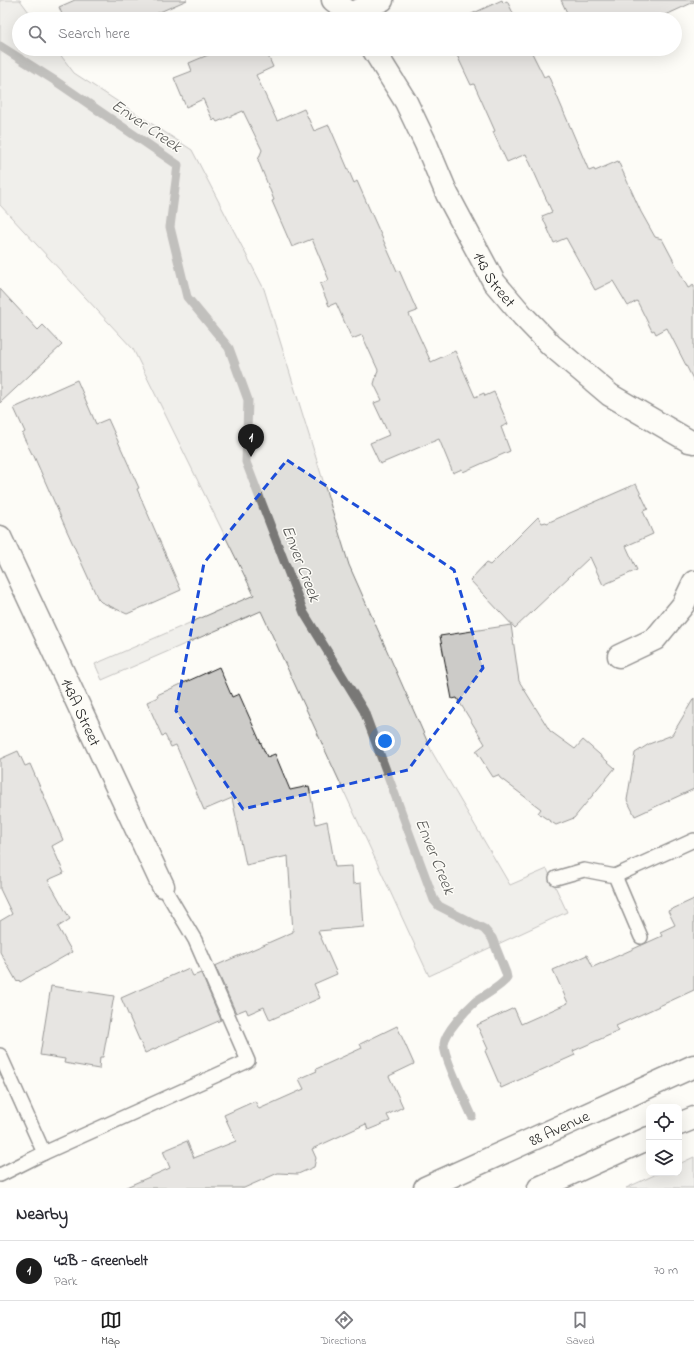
<!DOCTYPE html>
<style>
body{margin:0;font-family:"Indie Flower",sans-serif;background:#f7f7f7;color:#2b2b33}
.controls{position:absolute;right:12px;bottom:12px;display:grid;overflow:hidden;border-radius:8px;box-shadow:0 4px 16px #0002}
.controls button{width:36px;height:36px;display:grid;place-items:center;padding:0;border:0;border-bottom:1px solid #e1e1e2;background:#fff;color:#2b2b33;font:20px sans-serif}
.you{position:absolute;left:385px;top:741px;width:14px;height:14px;margin:-10px;border:3px solid #fff;border-radius:50%;background:#1a73e8;box-shadow:0 0 0 6px #1a73e833}
.badge{display:grid;place-items:center;width:26px;height:26px;border-radius:50%;background:#1c1c1c;color:#fff;font-size:13px;font-weight:700}
.pin{position:absolute;translate:-50% -33px;filter:drop-shadow(0 1px 2px #0008)}
.pin::after{content:'';position:absolute;top:21px;width:14px;height:12px;background:inherit;clip-path:polygon(0 0,100% 0,50% 100%)}
.list{margin:0;padding:0;list-style:none}
h2{display:flex;justify-content:space-between;align-items:center;height:52px;margin:0;padding:0 16px;font-size:17px}
h2 small{font-size:13px;font-weight:400;color:#7c7c81}
.list li{display:grid;grid-template-columns:26px 1fr auto;gap:12px;align-items:center;box-sizing:border-box;height:60px;padding:0 16px;border-top:1px solid #e1e1e2}
.list b{display:block;font-size:15px;white-space:nowrap}
.list p{margin:0;font-size:13px;white-space:nowrap;color:#7c7c81}
.list em{font-size:13px;font-style:normal;color:#7c7c81}
.icon{flex:none;width:22px;height:22px;fill:none;stroke:currentColor;stroke-width:2;stroke-linecap:round;stroke-linejoin:round}
.map{position:relative;flex:none;width:694px;height:1188px;overflow:hidden}
.search{position:absolute;background:#fff;box-shadow:0 4px 16px #0002;left:12px;right:12px;top:12px;height:44px;display:flex;align-items:center;gap:10px;box-sizing:border-box;padding:0 14px;border-radius:22px;color:#7c7c81;font-size:15px}
.sheet{height:112px;background:#fff}
nav{display:flex;justify-content:space-around;align-items:center;box-sizing:border-box;height:56px;border-top:1px solid #e1e1e2;background:#fff;font-size:11px;color:#7c7c81}
nav a{display:grid;justify-items:center;gap:2px}
nav .on{color:#1c1c1c}
.map>svg:first-child{display:block}
</style>
<div class="map">
<svg width="694" height="1188" viewBox="0 0 694 1188">
<rect width="100%" height="100%" fill="#fdfcf7"/>
<filter id="ink" filterUnits="userSpaceOnUse"><feTurbulence type="fractalNoise" baseFrequency=".025" numOctaves="2"/><feDisplacementMap in="SourceGraphic" scale="8" xChannelSelector="R" yChannelSelector="G"/><feConvolveMatrix kernelMatrix="1 2 1 2 8 2 1 2 1" color-interpolation-filters="sRGB"/></filter>
<g filter="url(#ink)">
<g fill="#e0dfdb" stroke="#7e7e7c">
<path d="M0,0H20L34,19H19V49H56L74,73L192,150L264,289L349,565L432,752L510,885L547,869L567,912L429,976L261,611L102,680L95,664L254,595L133,349L0,205Z"/>
<path d="M694,1157V1188H626L659,1173H679V1164Z"/>
</g>
<g fill="none" stroke-linecap="round" stroke-linejoin="round">
<path stroke="#797876" stroke-width="9" d="M0,46L54,80L178,165L170,227L187,297L229,348L248,400L246,462L304,613L364,711L434,900L439,906L484,929L492,938L506,973L507,978C501,987 484,995 475,1002C466,1010 445,1032 444,1044C443,1056 466,1102 472,1116"/>
</g>
<g fill="#cccbc8" stroke="#1c1c1c">
<path d="M75,0H187L144,19H64L59,7Z"/>
<path d="M502,0L503,3L507,1L516,19H463V18Z"/>
<path d="M561,0H694V2L657,19H570Z"/>
<path d="M222,49H265L273,67L256,75L277,121L304,109L314,131L329,125L354,183L357,181L397,271L399,270L417,311L409,314L431,362L455,351L475,397L484,393L485,396L494,392L508,424L501,427L510,451L463,472L462,469L453,473L439,439L380,464L370,443L389,435L374,403L382,400L374,384L378,370L362,335L352,339L336,303L329,306L320,284L329,280L312,239L292,247L272,201L274,200L258,160L262,150L243,111L217,122L215,119L213,121L203,99L186,107L174,78L192,71L189,63Z"/>
<path d="M454,49H530L544,77L548,75L589,171L594,169L595,171L618,161L641,212L655,237L662,239L688,288L694,285V381L667,328L656,334L654,330L652,331L637,301L628,306L613,281L595,290L566,238L554,243L542,216L552,212L526,154L507,162L493,132L495,131L474,84L471,85Z"/>
<path d="M0,289L38,330L43,325L62,345L0,403Z"/>
<path d="M77,380L96,424L108,419L139,488L137,489L181,590L127,614L101,602L98,599L67,531L33,454H32L22,434L25,432L14,408Z"/>
<path d="M636,484L648,509L643,511L653,534L626,546L637,570L603,585L590,557L515,628L470,580L486,563L490,565L538,517L542,523L546,522L547,523Z"/>
<path d="M511,625L519,681L550,731L575,749L583,740L615,768L574,818L556,825L538,813L541,809L500,778L498,775L493,777L476,751L485,744L457,698L452,699L440,636Z"/>
<path d="M219,667L232,697L239,694L267,757L275,754L290,790L309,786L316,824L327,821L335,867L352,866L353,884L361,883L364,927L318,931L337,974L314,984L320,998L270,1020L264,1007L248,1014L246,1009L236,1013L215,966L293,932L288,856L246,865L232,798L204,810L176,745L171,747L165,735L162,736L147,702L158,697L157,695Z"/>
<path d="M694,698V789L635,816L627,800L635,753L649,744L672,735Z"/>
<path d="M18,751L25,766L30,764L63,840L52,846L64,873L48,880L70,919L58,927L72,952L20,982L19,980L17,982L0,952V921L12,914L0,889V759Z"/>
<path d="M694,899V990L616,1026L619,1031L573,1051L575,1055L501,1088L485,1051L488,1049L477,1025L514,1008L521,1024L568,1003L553,970L587,955L593,967L662,936L660,932L675,925L668,911Z"/>
<path d="M189,968L193,976L201,973L221,1020L145,1053L121,998Z"/>
<path d="M51,986L114,996L103,1057H100L99,1069L64,1063L65,1059L40,1055Z"/>
<path d="M397,1026L414,1064L389,1076L403,1107L387,1115L390,1121L368,1130L366,1124L312,1149L316,1158L314,1167L298,1174L278,1173L244,1188H124L170,1168L163,1151L187,1141L194,1158L236,1141L224,1115L255,1101L259,1109L304,1089L299,1079L317,1071L316,1069L362,1048L360,1044Z"/>
</g>
<g fill="none" stroke-linecap="round" stroke-linejoin="round">
<defs>
<g id="lane">
<path d="M615,876L694,840"/>
<path d="M556,878L584,870L615,876L641,937"/>
<path d="M0,1055L44,1153L248,1061L195,940L163,886"/>
<path d="M0,1175L44,1153"/>
</g>
<g id="street">
<path d="M333,0L351,14L354,19"/>
<path d="M351,14L382,0"/>
<path id="s1" d="M373,49L406,102L426,144L447,194L494,282L523,316L551,345L610,395L689,441L694,442"/>
<path id="s2" d="M0,537L163,886"/>
<path d="M619,656L655,639L683,605L694,582"/>
</g>
<g id="secondary">
<path d="M679,1124L694,1118"/>
<path id="s3" d="M425,1188L694,1066"/>
<path d="M539,1188L649,1138"/>
</g>
</defs>
<use href="#lane" stroke="#1c1c1c" stroke-width="16"/>
<use href="#street" stroke="#1c1c1c" stroke-width="25"/>
<use href="#secondary" stroke="#1c1c1c" stroke-width="25"/>
<use href="#lane" stroke="#fdfcf7" stroke-width="13"/>
<use href="#street" stroke="#fdfcf7" stroke-width="22"/>
<use href="#secondary" stroke="#fdfcf7" stroke-width="22"/>
</g>
</g>
<path d="M0 0H694V1188H0ZM287,460L454,570L483,668L408,770L243,809L176,711L204,563Z" fill="#fdfcf7" fill-opacity=".55" fill-rule="evenodd"/>
<path fill="none" stroke="#1d4ed8" stroke-width="3" stroke-dasharray="8 5" stroke-linejoin="round" d="M287,460L454,570L483,668L408,770L243,809L176,711L204,563Z"/>
<g text-anchor="middle" stroke-width="3" stroke-linejoin="round" paint-order="stroke">
<g font-size="16" fill="#1c1c1c" stroke="#fdfcf7">
<text dy="6" stroke="none"><textPath href="#s1" startOffset="261">143 Street</textPath></text>
<text dy="6" stroke="none"><textPath href="#s2" startOffset="193">143A Street</textPath></text>
<text dy="6" stroke="none"><textPath href="#s3" startOffset="147">88 Avenue</textPath></text>
</g>
<g font-size="17" font-style="italic" fill="#5a5a58" stroke="#fdfcf7">
<text transform="translate(147 125) rotate(34)" y="6">Enver Creek</text>
<text transform="translate(302 563) rotate(69)" y="6">Enver Creek</text>
<text transform="translate(436 856) rotate(68)" y="6">Enver Creek</text>
</g>
</g>
</svg>
<div class="controls">
<button><svg class="icon" aria-label="locate" viewBox="0 0 24 24"><circle cx="12" cy="12" r="6"/><path d="M12 2v4M12 18v4M2 12h4M18 12h4"/></svg></button>
<button><svg class="icon" aria-label="layers" viewBox="0 0 24 24"><path d="M12 4l9 5-9 5-9-5zM3 14l9 5 9-5"/></svg></button>
</div>
<div class="you"></div>
<div class="pin badge" style="left:251px;top:457px">1</div>
<div class="search"><svg class="icon" aria-label="search" viewBox="0 0 24 24"><circle cx="10" cy="10" r="6"/><path d="M15 15l6 6"/></svg>Search here</div>
</div>
<section class="sheet">
<h2>Nearby<small></small></h2>
<ul class="list">
<li><span class="badge">1</span><div><b>42B - Greenbelt</b><p>Park</p></div><em>70 m</em></li>
</ul>
</section>
<nav>
<a class="on"><svg class="icon" aria-label="map" viewBox="0 0 24 24"><path d="M3 6l6-2 6 2 6-2v14l-6 2-6-2-6 2zM9 4v14M15 6v14"/></svg>Map</a>
<a><svg class="icon" aria-label="directions" viewBox="0 0 24 24"><path d="M12 3l9 9-9 9-9-9zM9 14v-3h6M13 9l2 2-2 2"/></svg>Directions</a>
<a><svg class="icon" aria-label="saved" viewBox="0 0 24 24"><path d="M7 4h10v16l-5-4-5 4z"/></svg>Saved</a>
</nav>
